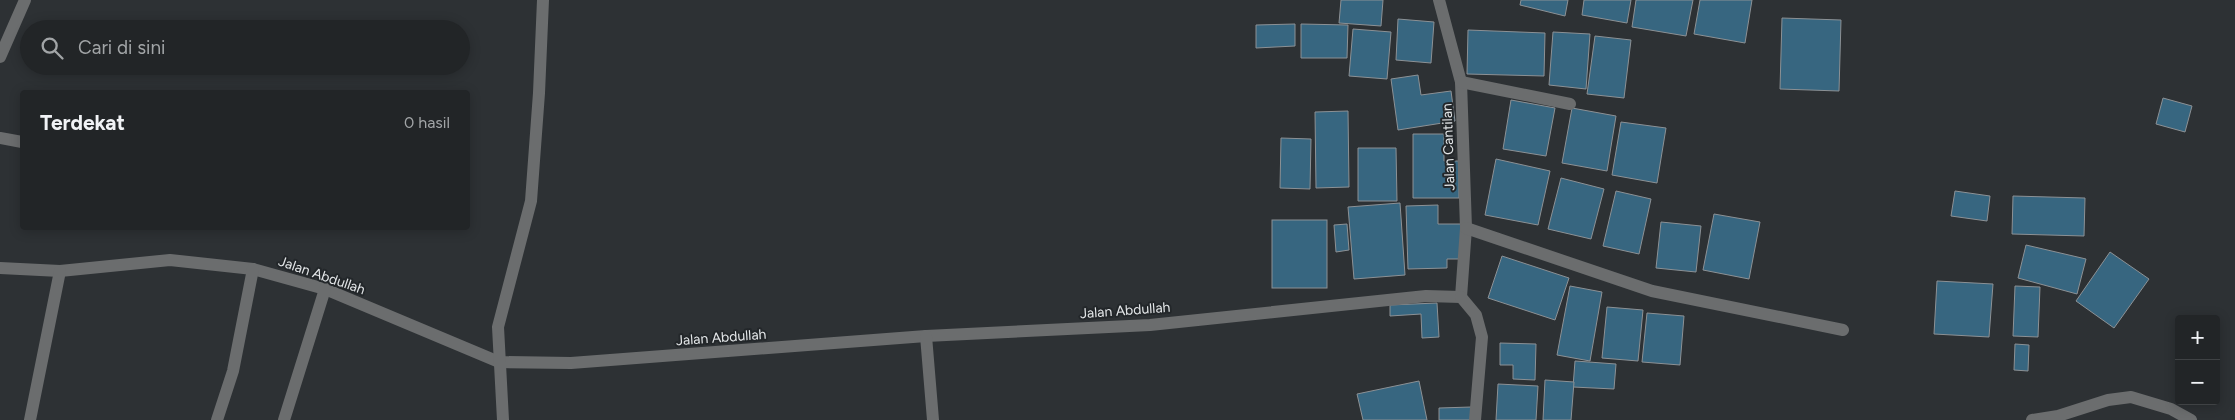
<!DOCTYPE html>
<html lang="id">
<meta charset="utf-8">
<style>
body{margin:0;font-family:Figtree,sans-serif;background:#2a2d2f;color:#f1f3f6}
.controls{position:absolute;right:15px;bottom:15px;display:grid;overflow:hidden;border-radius:5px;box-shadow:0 2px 12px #0003}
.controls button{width:45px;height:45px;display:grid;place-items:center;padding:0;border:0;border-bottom:1px solid #3f4244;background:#222527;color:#f1f3f6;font:25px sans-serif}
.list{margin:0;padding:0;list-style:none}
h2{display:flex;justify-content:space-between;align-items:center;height:65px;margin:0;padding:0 20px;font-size:21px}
h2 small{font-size:16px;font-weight:400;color:#a2a5a7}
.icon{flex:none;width:28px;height:28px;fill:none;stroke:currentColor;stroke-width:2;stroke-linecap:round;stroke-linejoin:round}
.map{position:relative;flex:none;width:2235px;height:420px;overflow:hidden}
.search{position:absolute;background:#222527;box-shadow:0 2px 12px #0003;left:20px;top:20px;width:450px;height:55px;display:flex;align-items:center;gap:12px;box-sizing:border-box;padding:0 18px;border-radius:28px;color:#a2a5a7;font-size:19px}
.panel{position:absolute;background:#222527;box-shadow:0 2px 12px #0003;left:20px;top:90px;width:450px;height:140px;border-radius:5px}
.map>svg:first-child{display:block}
</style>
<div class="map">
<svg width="2235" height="420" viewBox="0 0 2235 420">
<rect width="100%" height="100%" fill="#2d3134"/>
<g fill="#376680" stroke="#8c9195">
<path d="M1341,0H1383L1381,26L1339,23Z"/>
<path d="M1521,0H1568L1565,16L1520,5Z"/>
<path d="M1584,0H1631L1627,23L1582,15Z"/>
<path d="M1636,0H1693L1686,36L1632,27Z"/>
<path d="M1700,0H1752L1745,43L1694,34Z"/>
<path d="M1782,18L1841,20L1839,91L1780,89Z"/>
<path d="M1398,19L1434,22L1431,63L1396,60Z"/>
<path d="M1295,24V46L1256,48V25Z"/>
<path d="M1301,24L1348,25L1347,58H1301Z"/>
<path d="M1353,29L1391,32L1387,79L1349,76Z"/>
<path d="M1468,30L1545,33L1544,76L1467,74Z"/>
<path d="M1553,32L1590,34L1586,89L1549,85Z"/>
<path d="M1595,36L1631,40L1624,98L1587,94Z"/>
<path d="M1418,75L1421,95L1451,91L1455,121L1398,130L1391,79Z"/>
<path d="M2163,98L2192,106L2185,132L2156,124Z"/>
<path d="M1511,100L1555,108L1546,156L1503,149Z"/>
<path d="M1572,108L1616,116L1607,171L1562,163Z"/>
<path d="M1348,111L1349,187L1316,188L1315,112Z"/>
<path d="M1621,122L1666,128L1657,183L1612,175Z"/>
<path d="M1413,134H1444V161H1459V198H1413Z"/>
<path d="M1281,138L1311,139L1310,189L1280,188Z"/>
<path d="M1358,148H1396L1397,201H1358Z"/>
<path d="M1496,159L1550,171L1538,225L1485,215Z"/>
<path d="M1561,178L1604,189L1591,239L1548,229Z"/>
<path d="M1616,191L1651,199L1639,254L1603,246Z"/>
<path d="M1955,191L1990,196L1987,221L1951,216Z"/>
<path d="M2013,196L2085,198L2084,236L2012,234Z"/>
<path d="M1400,203L1405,275L1354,279L1348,207Z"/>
<path d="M1438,205V224H1462V259H1447V268L1408,269L1406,206Z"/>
<path d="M1714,214L1760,222L1749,279L1703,270Z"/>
<rect x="1272" y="220" width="55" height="68"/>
<path d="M1661,222L1701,226L1696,272L1656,268Z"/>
<path d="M1347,224L1349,250L1336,252L1334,225Z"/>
<path d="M2026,245L2086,259L2077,294L2018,278Z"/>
<path d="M2110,252L2149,279L2114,328L2076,301Z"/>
<path d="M1502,256L1569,278L1555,320L1488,298Z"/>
<path d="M1937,281L1993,284L1989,337L1934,334Z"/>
<path d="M1570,286L1602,292L1590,361L1557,355Z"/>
<path d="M2015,286L2040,287L2038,337L2013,336Z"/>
<path d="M1437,303L1439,337L1422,338L1421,314L1390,316V305Z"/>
<path d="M1607,307L1643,310L1638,361L1602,358Z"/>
<path d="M1647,313L1684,316L1680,365L1642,362Z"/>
<path d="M1500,343L1536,344L1535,380L1513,379V365H1500Z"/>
<path d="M2015,344L2029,345L2028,371L2014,370Z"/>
<path d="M1575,361L1616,364L1614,389L1573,387Z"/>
<path d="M1545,380L1574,382L1571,420H1543Z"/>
<path d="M1419,381L1427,420H1363L1357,394Z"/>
<path d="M1498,384L1538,386L1536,420H1496Z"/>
<path d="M1471,407V420H1439V408Z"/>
</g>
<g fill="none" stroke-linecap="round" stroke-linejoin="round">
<g stroke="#6b6d6e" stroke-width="12">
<path d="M1439,0L1461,82L1466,228L1461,297"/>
<path d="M0,57L25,0"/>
<path d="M1461,82L1570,104"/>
<path d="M0,138L22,142"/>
<path d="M1466,228L1652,291L1843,330"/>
<path d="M0,268L60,271L170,260L253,269L325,289L499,362L571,363L926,336L1150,325L1426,296L1461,297"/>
<path d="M1461,297L1476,315L1482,337L1475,420"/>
<path d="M926,336L933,420"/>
<path d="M30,420L60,271"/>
<path d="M217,420L233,371L253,269"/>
<path d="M284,420L325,289"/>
<path d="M503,420L498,327L531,201L539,93L543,0"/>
<path d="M2032,420L2058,416L2108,400L2131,397L2171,409L2191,420"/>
</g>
</g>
<g text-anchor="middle" stroke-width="4" stroke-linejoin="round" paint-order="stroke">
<g font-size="14" fill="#e4e7e9" stroke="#23272a">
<text transform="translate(1448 147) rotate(-92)" y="5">Jalan Cantilan</text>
<text transform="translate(322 275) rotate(19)" y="5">Jalan Abdullah</text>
<text transform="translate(1125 310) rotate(-4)" y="5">Jalan Abdullah</text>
<text transform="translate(721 337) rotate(-4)" y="5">Jalan Abdullah</text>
</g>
</g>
</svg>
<div class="controls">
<button>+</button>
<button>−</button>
</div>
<div class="search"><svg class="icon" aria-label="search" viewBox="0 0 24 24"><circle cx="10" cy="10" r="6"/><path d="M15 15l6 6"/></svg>Cari di sini</div>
<section class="panel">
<h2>Terdekat<small>0 hasil</small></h2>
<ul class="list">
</ul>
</section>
</div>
